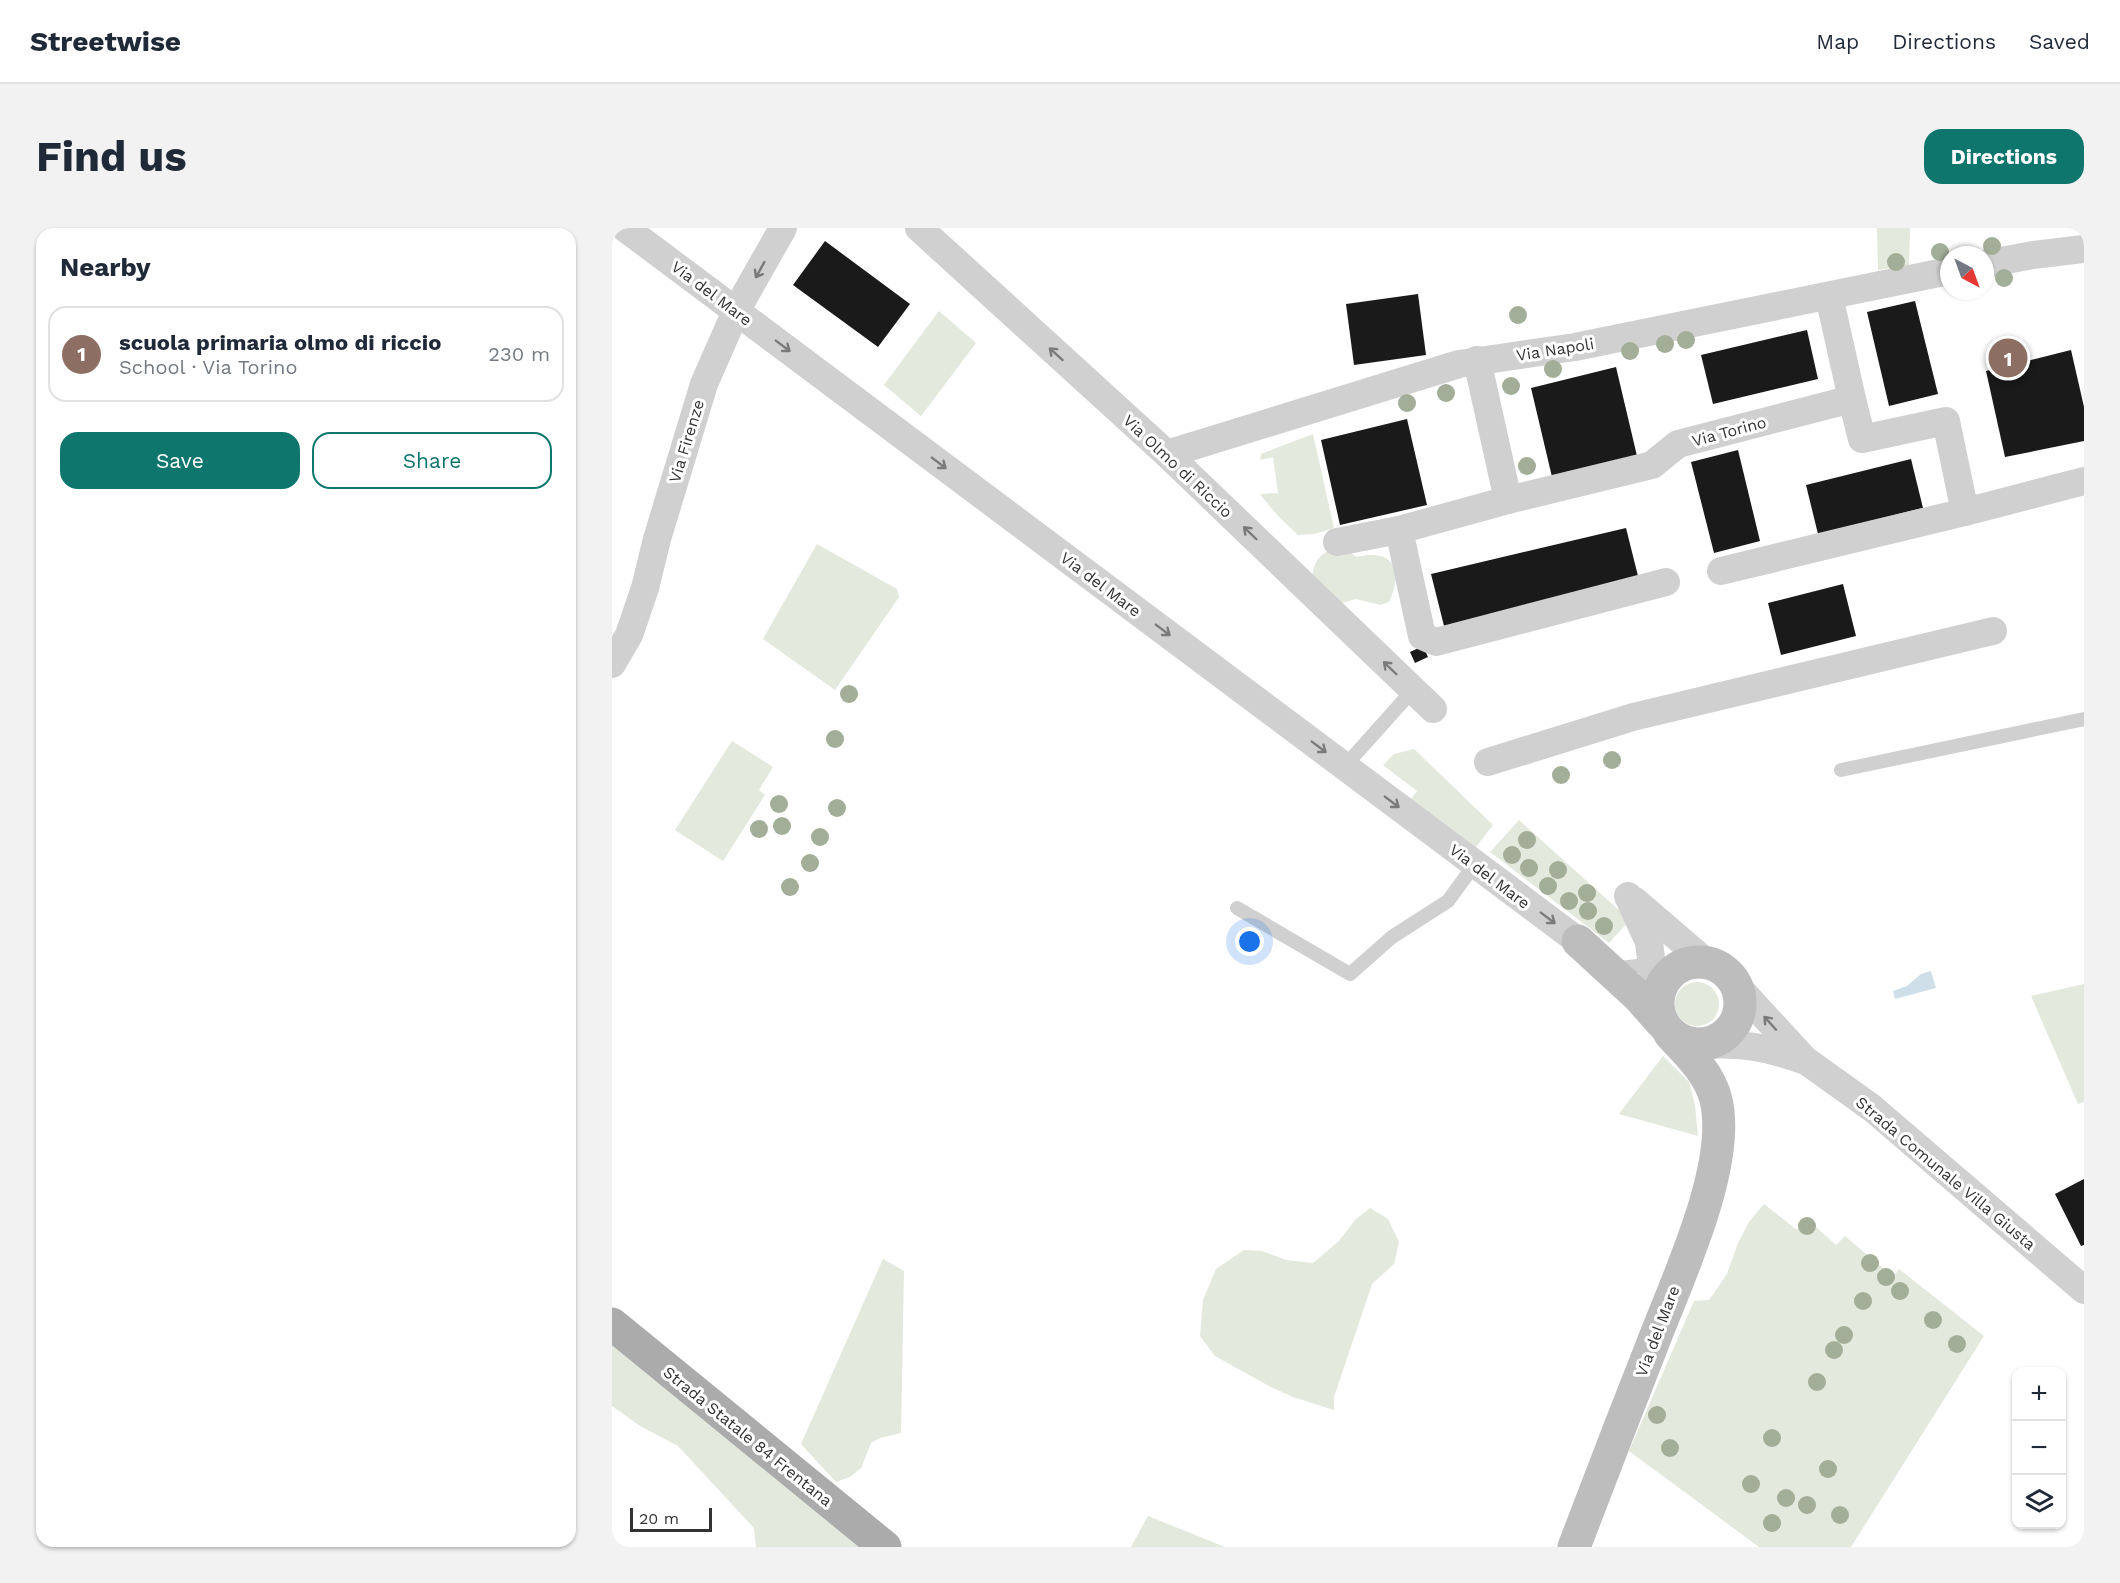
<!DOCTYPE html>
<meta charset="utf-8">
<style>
body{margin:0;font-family:"Work Sans",sans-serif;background:#f2f2f3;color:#1f2937}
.controls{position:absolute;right:18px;bottom:18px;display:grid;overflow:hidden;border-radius:12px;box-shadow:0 2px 4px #0004}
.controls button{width:54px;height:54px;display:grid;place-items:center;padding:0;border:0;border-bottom:2px solid #e0e1e3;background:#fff;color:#1f2937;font:30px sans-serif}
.compass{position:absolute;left:1328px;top:18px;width:54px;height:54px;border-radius:50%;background:#fff;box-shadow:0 2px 4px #0004;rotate:139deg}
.scale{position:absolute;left:18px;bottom:15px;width:82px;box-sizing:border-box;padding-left:6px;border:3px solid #333;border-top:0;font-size:16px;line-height:21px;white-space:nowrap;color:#333;-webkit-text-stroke:4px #fff;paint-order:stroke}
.you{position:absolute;left:638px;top:714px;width:21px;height:21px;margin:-15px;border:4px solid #fff;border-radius:50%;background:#1a73e8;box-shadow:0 0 0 9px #1a73e833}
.badge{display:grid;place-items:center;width:39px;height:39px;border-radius:50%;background:#0f766e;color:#fff;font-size:20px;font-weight:700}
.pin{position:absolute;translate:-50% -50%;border:3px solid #fff;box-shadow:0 2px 6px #0006}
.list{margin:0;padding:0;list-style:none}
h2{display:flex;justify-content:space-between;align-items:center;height:78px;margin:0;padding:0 24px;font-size:26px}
h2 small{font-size:20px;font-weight:400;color:#747a83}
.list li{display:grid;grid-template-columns:39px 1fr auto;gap:18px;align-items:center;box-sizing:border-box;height:96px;margin:0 12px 12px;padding:0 12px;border:2px solid #e0e1e3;border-radius:18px}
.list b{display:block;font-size:22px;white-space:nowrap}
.list p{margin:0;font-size:20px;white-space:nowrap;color:#747a83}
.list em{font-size:20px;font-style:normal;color:#747a83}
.actions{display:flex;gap:12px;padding:18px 24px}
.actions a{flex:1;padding:14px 0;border:2px solid #0f766e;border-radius:18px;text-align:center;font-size:21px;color:#0f766e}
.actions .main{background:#0f766e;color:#fff}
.icon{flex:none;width:33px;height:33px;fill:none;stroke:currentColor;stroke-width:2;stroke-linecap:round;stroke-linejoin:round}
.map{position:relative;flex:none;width:1472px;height:1319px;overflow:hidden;border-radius:18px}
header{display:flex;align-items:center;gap:36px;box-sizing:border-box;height:84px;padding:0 30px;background:#fff;border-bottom:2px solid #e0e1e3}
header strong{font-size:28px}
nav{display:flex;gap:33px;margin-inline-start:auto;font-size:21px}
.intro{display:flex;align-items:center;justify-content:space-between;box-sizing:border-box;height:144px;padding:0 36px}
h1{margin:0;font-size:42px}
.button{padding:15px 27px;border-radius:18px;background:#0f766e;color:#fff;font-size:21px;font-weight:700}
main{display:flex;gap:36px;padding:0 36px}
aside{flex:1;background:#fff;border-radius:18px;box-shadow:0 2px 4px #0004}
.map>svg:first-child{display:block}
</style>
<header>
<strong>Streetwise</strong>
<nav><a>Map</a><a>Directions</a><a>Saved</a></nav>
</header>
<div class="intro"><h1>Find us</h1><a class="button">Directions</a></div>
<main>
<aside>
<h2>Nearby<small></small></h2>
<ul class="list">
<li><span class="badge" style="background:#8d6e63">1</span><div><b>scuola primaria olmo di riccio</b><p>School · Via Torino</p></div><em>230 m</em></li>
</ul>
<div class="actions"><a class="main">Save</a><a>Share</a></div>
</aside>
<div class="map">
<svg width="1472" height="1319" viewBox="0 0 1472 1319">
<rect width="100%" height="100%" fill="#fff"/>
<g fill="#e3e9dd">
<path d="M1265,0H1298L1297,38L1266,42Z"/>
<path d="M327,83L364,115L309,188L272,157Z"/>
<path d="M701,206L722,300L702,306L686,307L666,288L648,266L666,265L661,229L648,232L649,226Z"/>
<path d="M205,316L285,361L287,369L223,462L151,411Z"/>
<path d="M722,320L735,322L744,329C782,320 792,342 777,374L768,377L744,371L730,375L700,349C702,333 707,327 722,320Z"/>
<path d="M120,513L161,539L147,562L153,567L111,633L63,602Z"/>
<path d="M802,521L881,597L864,619L799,571L805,563L771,537L782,526Z"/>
<path d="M907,592L1018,692L997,715L878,624Z"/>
<circle cx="1085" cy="776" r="22"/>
<path d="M1472,756V874L1466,876L1419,768Z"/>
<path d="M1051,828L1077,854L1083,877L1086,908L1007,886Z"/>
<path d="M1152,976L1185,1002L1193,989L1224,1017L1233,1008L1281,1049L1287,1041L1372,1108L1239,1319H1147L1017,1223L1082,1073L1097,1072L1115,1046L1126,1015L1137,994Z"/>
<path d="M758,980L776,991L787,1014L782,1036L760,1056L722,1169V1182L681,1169L657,1158L603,1128L588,1108L591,1072L604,1041L632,1022L650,1023L674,1032L701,1035L727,1013L743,992Z"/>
<path d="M271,1031L292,1043L289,1205L268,1210L259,1215L249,1240L238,1249L224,1254L189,1216Z"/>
<path d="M0,1110L257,1319H144L142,1300L66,1218L28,1198L0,1178Z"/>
<path d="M536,1288L613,1319H519Z"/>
</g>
<path fill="#cedfe9" d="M1319,743L1324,760L1283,771L1281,763L1295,758L1309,746Z"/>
<g fill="#1a1a1a">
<path d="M213,13L298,76L266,119L181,57Z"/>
<path d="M806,66L814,127L742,137L734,76Z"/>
<path d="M1303,73L1326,166L1277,178L1255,84Z"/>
<path d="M1195,102L1206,151L1101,176L1089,127Z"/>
<path d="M1459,122L1472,179V213L1393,229L1374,143Z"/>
<path d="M1004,139L1025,228L940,249L919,160Z"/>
<path d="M795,191L815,277L728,297L709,212Z"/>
<path d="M1126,222L1148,313L1102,325L1079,234Z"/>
<path d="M1299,231L1311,280L1206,306L1194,257Z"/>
<path d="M1014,300L1027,352L832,398L819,346Z"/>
<path d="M1231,356L1244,408L1169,427L1156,375Z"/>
<path d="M811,418L816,429L803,435L798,424Z"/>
<path d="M1472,951V1017L1469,1018L1443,966Z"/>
</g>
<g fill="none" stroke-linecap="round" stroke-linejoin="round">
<g stroke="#d0d0d0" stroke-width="14">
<path d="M733,538L801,462"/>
<path d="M1229,542L1472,491"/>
<path d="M625,680L738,746L780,709L836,673L863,636"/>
<path d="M1001,743L1007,740L1026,738"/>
</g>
<g stroke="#d0d0d0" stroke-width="28">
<path d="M13,0L966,713"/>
<path d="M307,0L555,226L821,481"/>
<path d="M1373,36L1421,27L1472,21"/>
<path d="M1217,68L1240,171"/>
<path d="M865,132L896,272L787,302L810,408L824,414L1054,354"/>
<path d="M555,226L847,136L963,119L1337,43"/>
<path d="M896,272L1040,237L1066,216L1240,171L1250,211L1334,193L1353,284L1472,253"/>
<path d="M725,314L787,302"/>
<path d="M1109,343L1353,284"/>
<path d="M0,436L17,407L33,360L45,311L92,156L124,83L171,0"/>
<path d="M876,534L1021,489L1381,403"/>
<path d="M1016,668L1037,714L1045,780"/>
<path d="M1023,673L1094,734"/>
<path d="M1124,757L1193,832L1260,880L1472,1062"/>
<path d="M1091,817C1130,815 1154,819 1191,832"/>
</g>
<g stroke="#bdbdbd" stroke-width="33">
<path d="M966,713L1026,768L1049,794"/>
<circle cx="1087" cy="775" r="41"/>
<path d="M962,1319C987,1253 1013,1186 1039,1120C1063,1056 1120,939 1104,872C1098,846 1076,825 1058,806"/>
</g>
<path stroke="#ababab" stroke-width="33" d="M0,1096L273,1319"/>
</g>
<g fill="#a2ae98">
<circle cx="1380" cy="18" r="9"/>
<circle cx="1328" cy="24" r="9"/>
<circle cx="1284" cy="34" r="9"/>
<circle cx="1392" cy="50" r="9"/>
<circle cx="906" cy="87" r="9"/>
<circle cx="1074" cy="112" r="9"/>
<circle cx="1053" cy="116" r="9"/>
<circle cx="1018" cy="123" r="9"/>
<circle cx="941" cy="141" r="9"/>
<circle cx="899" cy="158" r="9"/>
<circle cx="834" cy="165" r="9"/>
<circle cx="795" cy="175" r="9"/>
<circle cx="915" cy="238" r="9"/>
<circle cx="237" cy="466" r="9"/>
<circle cx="223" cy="511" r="9"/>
<circle cx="1000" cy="532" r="9"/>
<circle cx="949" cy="547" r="9"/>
<circle cx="167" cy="576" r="9"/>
<circle cx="225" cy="580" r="9"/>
<circle cx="170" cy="598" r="9"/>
<circle cx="147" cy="601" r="9"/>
<circle cx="208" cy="609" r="9"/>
<circle cx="915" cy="612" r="9"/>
<circle cx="900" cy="627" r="9"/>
<circle cx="198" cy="635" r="9"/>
<circle cx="917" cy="640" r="9"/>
<circle cx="946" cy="642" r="9"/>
<circle cx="936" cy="658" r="9"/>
<circle cx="178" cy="659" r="9"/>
<circle cx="975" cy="665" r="9"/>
<circle cx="957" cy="673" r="9"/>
<circle cx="976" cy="683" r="9"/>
<circle cx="992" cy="698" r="9"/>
<circle cx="1195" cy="998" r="9"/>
<circle cx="1258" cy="1035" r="9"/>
<circle cx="1274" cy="1049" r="9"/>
<circle cx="1288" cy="1063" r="9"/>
<circle cx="1251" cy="1073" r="9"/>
<circle cx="1321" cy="1092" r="9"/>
<circle cx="1232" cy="1107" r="9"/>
<circle cx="1345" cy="1116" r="9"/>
<circle cx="1222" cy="1122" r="9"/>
<circle cx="1205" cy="1154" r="9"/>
<circle cx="1045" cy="1187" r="9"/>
<circle cx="1160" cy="1210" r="9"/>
<circle cx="1058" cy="1220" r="9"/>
<circle cx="1216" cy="1241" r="9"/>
<circle cx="1139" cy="1256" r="9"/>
<circle cx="1174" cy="1270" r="9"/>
<circle cx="1195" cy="1277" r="9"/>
<circle cx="1228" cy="1287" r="9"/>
<circle cx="1160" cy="1295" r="9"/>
</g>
<defs><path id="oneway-shaft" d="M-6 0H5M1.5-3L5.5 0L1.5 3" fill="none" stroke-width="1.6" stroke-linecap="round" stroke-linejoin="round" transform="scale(1.5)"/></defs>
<g stroke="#7a7a7a">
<use href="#oneway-shaft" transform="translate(148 42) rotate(119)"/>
<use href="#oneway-shaft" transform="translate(171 118) rotate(37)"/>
<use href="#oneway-shaft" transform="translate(444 126) rotate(-138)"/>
<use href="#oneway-shaft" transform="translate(327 235) rotate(37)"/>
<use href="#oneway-shaft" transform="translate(638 305) rotate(-136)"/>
<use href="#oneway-shaft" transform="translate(551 402) rotate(37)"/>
<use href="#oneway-shaft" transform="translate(778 440) rotate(-136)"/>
<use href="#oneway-shaft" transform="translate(707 519) rotate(37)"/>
<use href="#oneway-shaft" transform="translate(780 574) rotate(37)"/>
<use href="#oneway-shaft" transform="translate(936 690) rotate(37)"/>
<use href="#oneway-shaft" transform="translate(1158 795) rotate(-132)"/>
</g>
<g text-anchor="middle" stroke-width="6" stroke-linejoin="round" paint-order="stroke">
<g font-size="16" fill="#333" stroke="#fff">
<text transform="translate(100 65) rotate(37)" y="6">Via del Mare</text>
<text transform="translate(943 121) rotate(-9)" y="6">Via Napoli</text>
<text transform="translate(1117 203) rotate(-15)" y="6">Via Torino</text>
<text transform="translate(74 213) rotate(-73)" y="6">Via Firenze</text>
<text transform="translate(566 238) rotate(43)" y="6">Via Olmo di Riccio</text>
<text transform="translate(489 356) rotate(37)" y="6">Via del Mare</text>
<text transform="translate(878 648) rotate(37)" y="6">Via del Mare</text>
<text transform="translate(1334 945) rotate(40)" y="6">Strada Comunale Villa Giusta</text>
<text transform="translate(1045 1103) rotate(-69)" y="6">Via del Mare</text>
<text transform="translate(136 1208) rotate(39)" y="6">Strada Statale 84 Frentana</text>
</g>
</g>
</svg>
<div class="controls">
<button>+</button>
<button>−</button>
<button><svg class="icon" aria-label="layers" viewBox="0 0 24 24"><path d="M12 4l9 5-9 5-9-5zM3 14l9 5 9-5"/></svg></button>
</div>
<svg class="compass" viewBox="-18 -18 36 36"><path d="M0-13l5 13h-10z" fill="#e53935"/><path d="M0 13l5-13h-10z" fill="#747a83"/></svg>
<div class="scale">20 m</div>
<div class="you"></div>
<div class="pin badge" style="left:1396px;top:130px;background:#8d6e63">1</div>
</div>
</main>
